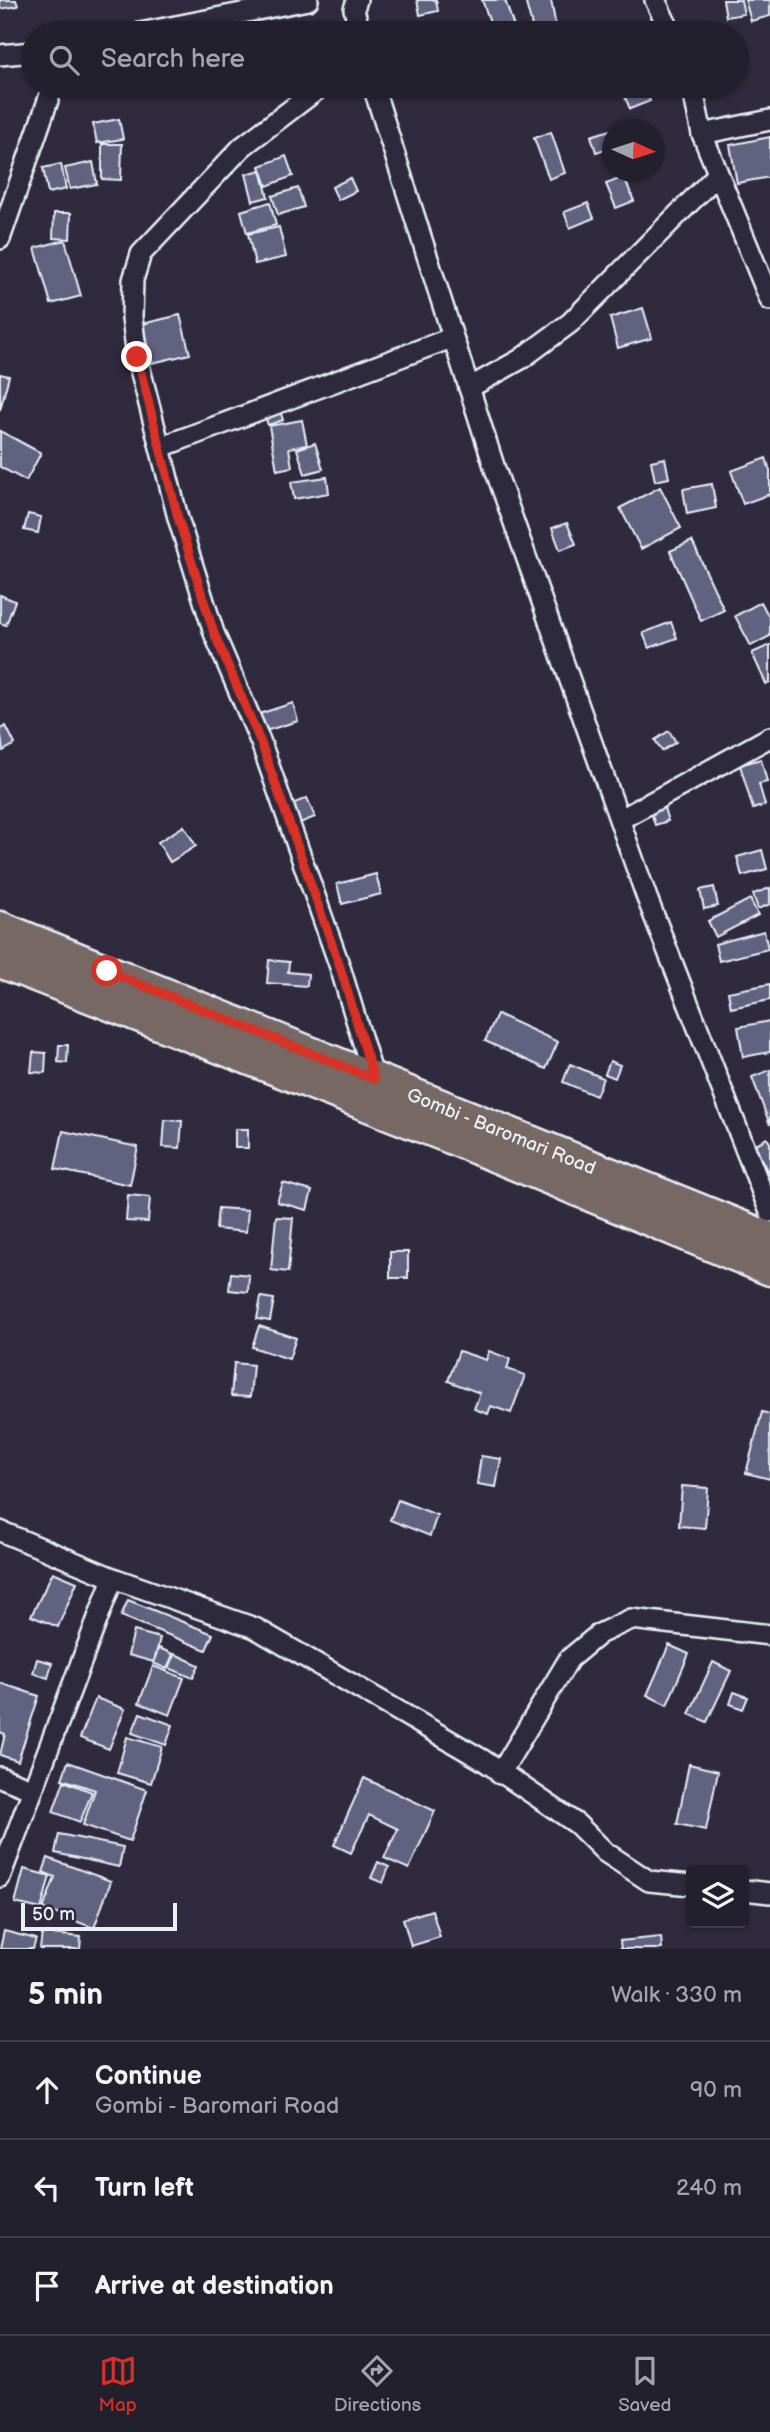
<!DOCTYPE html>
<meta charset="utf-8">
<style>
body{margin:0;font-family:"Balsamiq Sans",sans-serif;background:#2f2d3a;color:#f1f3f6}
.controls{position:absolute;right:21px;bottom:21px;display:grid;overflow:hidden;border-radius:7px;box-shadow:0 2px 5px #0004}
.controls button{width:63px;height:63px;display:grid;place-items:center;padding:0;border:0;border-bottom:2px solid #403e4a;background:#23202e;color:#f1f3f6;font:35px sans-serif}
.compass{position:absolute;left:602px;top:119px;width:63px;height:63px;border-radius:50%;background:#23202e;box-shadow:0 2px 5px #0004;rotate:93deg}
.scale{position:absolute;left:21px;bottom:18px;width:156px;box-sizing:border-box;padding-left:7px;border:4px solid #e8f1f8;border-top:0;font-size:19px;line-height:24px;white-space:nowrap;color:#e8f1f8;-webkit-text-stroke:5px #2f2a3d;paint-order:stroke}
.stop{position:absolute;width:21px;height:21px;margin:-16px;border:5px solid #d93025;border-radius:50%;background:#fff}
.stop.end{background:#d93025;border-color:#fff;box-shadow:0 2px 7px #0008}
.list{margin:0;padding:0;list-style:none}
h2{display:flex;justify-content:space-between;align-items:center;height:91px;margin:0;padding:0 28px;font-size:30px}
h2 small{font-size:23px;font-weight:400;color:#a3a3aa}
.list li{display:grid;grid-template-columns:46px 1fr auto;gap:21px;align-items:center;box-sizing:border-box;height:98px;padding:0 28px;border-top:2px solid #403e4a}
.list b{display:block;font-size:26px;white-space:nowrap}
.list p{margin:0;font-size:23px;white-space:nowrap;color:#a3a3aa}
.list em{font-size:23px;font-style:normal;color:#a3a3aa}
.icon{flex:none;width:38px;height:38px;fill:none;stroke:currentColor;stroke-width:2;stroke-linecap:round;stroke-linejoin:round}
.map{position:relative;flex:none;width:770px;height:1949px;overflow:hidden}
.search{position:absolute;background:#23202e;box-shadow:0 2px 5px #0004;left:21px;right:21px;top:21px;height:77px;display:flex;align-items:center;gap:18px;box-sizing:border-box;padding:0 24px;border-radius:38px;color:#a3a3aa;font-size:26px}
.sheet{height:385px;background:#23202e}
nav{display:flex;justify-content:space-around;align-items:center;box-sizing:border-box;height:98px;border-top:2px solid #403e4a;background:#23202e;font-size:19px;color:#a3a3aa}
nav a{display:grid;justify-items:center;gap:4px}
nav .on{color:#d93025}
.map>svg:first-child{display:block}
</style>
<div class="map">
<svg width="770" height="1949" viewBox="0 0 770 1949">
<rect width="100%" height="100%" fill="#2f2a3d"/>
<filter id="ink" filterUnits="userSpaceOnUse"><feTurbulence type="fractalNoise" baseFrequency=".0143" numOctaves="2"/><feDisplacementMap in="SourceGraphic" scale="14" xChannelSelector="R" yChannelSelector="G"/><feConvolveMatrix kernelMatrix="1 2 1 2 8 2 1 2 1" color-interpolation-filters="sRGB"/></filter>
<g filter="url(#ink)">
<g fill="#606280" stroke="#e8f1f8" stroke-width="2">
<path d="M0,0H16L18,6L0,9Z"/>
<path d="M417,0H436L438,11L420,15Z"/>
<path d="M482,0H505L516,33H494Z"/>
<path d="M525,0H551L556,27L534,33Z"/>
<path d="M723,0H741L744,14L726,17Z"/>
<path d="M745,0H770V16L751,21Z"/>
<path d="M272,24L273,33H238L237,29Z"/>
<path d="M120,86H151V89L121,95Z"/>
<path d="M645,89L650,101L630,109L625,97Z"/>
<path d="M119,119L123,139L97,143L93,124Z"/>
<path d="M610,130L612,147L596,152L591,136Z"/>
<path d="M551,132L565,173L549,179L534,138Z"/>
<path d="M770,137V177L737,183L730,145Z"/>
<path d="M102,144H122L121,180L102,179Z"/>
<path d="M286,156L293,176L267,186L260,166Z"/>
<path d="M93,162L97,184L70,189L65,168Z"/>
<path d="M61,164L66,189L48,193L43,168Z"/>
<path d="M261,170L268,197L253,201L246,174Z"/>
<path d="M624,177L634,201L616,208L606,184Z"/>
<path d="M350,178L356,191L338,200L332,187Z"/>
<path d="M298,188L304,207L278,215L272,196Z"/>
<path d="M270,202L276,225L247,233L241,211Z"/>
<path d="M588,203L594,218L570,228L564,212Z"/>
<path d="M54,213H71L70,239L53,238Z"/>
<path d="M279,227L286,257L255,264L248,234Z"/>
<path d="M65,240L81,296L51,304L35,248Z"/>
<path d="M643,308L652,338L618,348L610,318Z"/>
<path d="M180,315L190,354L152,363L142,324Z"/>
<path d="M0,374L9,376L0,410Z"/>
<path d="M279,407L283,420L268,425L264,413Z"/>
<path d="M302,420L307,445L289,448L292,467L277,470L269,426Z"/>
<path d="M0,431L41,453L26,481L0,467Z"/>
<path d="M315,443L323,469L305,474L297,449Z"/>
<path d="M665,458L669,478L655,481L651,461Z"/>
<path d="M766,458L770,471V494L743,504L731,471Z"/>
<path d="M327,477L329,493L294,499L291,482Z"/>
<path d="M712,484L716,508L687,514L683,489Z"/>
<path d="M660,487L681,528L641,549L620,508Z"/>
<path d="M28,514L41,517L38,533L24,530Z"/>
<path d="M567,523L576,544L560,550L552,528Z"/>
<path d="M692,541L724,610L701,621L670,551Z"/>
<path d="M0,595L15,601L6,625L0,623Z"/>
<path d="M761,602L770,619V636L751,646L735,616Z"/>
<path d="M671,622L677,638L649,648L643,633Z"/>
<path d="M770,645V682L766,684L752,653Z"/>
<path d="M293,703L298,721L265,731L259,714Z"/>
<path d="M6,726L15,744L3,751L0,729Z"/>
<path d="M669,731L676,742L662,751L655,740Z"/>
<path d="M761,759L767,782L759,784L765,805L753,809L740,765Z"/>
<path d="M307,798L315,817L300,823L292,804Z"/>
<path d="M664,808L668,821L655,825L651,812Z"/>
<path d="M184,826L196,846L170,862L158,842Z"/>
<path d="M762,850L767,869L742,876L737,857Z"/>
<path d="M376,874L381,894L342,904L337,884Z"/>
<path d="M714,887L718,906L704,909L700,890Z"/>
<path d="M770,888V904L758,909L753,894Z"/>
<path d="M750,899L758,915L716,937L708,921Z"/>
<path d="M764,931L768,949L719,961L715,944Z"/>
<path d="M269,960L289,962L288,972L308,974L307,986L267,983Z"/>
<path d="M770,984V1000L731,1008L728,992Z"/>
<path d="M497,1014L558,1042L546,1069L485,1041Z"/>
<path d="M770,1021V1052L743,1057L738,1027Z"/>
<path d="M59,1045H68L67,1063L58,1062Z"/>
<path d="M33,1052L46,1053L45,1073L31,1072Z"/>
<path d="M610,1061L620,1065L615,1078L605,1074Z"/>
<path d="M570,1064L603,1078L596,1096L563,1082Z"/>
<path d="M770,1070V1125L752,1077Z"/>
<path d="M165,1120L182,1121L180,1148L163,1147Z"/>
<rect x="235" y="1129" width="13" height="19"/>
<path d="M63,1131L138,1147L130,1185L55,1169Z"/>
<path d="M767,1138L770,1143V1176L754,1145Z"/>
<path d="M283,1183L312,1191L307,1210L277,1202Z"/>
<path d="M128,1195L150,1197L148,1222L126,1221Z"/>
<path d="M218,1208L248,1210L246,1232L216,1229Z"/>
<path d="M276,1217L293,1218L288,1272L271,1270Z"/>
<rect x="390" y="1252" width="18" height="26"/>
<path d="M231,1273L249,1275L248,1292L229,1290Z"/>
<path d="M261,1297L274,1299L270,1321L257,1319Z"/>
<path d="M259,1326L296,1338L289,1359L252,1347Z"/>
<path d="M459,1351L486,1360L489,1351L510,1359L507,1369L525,1375L511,1413L491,1406L488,1414L474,1409L480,1393L448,1381Z"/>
<path d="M234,1363L253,1365L250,1397L231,1396Z"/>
<path d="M762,1412L770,1414V1479L746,1473Z"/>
<path d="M481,1456L501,1459L496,1487L477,1484Z"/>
<path d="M682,1486L708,1488L705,1528L679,1526Z"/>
<path d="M398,1500L437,1515L430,1536L390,1520Z"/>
<path d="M53,1572L77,1582L58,1627L31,1616Z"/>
<path d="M128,1600L213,1634L206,1650L121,1616Z"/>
<path d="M134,1631L160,1638L154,1662L128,1655Z"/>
<path d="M669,1645L689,1654L667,1705L647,1695Z"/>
<path d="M159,1648L173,1654L167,1669L153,1663Z"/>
<path d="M175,1654L199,1665L193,1678L169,1668Z"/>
<path d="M37,1659L52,1663L48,1678L33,1673Z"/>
<path d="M713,1662L731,1671L707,1722L689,1714Z"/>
<path d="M153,1666L184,1678L170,1715L139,1703Z"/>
<path d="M0,1683L39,1696L18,1761L0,1755L5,1734L0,1732Z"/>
<path d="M734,1692L748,1697L743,1709L730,1704Z"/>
<path d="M96,1698L125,1709L109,1749L80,1738Z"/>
<path d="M140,1713L173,1725L166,1745L132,1733Z"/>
<path d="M127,1737L162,1747L151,1783L117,1773Z"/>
<path d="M68,1762L147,1790L130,1841L83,1825L95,1790L62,1779Z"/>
<path d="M689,1764L718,1771L706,1830L677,1824Z"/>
<path d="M364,1778L435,1811L409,1869L384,1858L398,1829L369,1815L351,1853L334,1845Z"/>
<path d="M64,1781L92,1792L80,1822L53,1812Z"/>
<path d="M59,1834L123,1847L119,1867L55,1853Z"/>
<path d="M48,1858L111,1881L94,1928L43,1909L55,1877L43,1872Z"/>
<path d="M378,1862L389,1867L383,1883L371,1878Z"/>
<path d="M24,1869L50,1876L41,1909L15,1903Z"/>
<path d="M432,1910L440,1937L411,1946L403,1919Z"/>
<path d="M4,1931L36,1939L33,1949H0Z"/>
<path d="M42,1933L81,1937L80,1949H40Z"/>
<path d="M661,1937L662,1949H621L620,1941Z"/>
</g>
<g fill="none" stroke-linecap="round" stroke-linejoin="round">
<defs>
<g id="minor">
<path d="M357,0L354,9L360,33"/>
<path d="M655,0L671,33"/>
<path d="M140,33L308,0"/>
<path d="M0,55L33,52"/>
<path d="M322,86L242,147L141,254L133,280L132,318L137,357L178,518L214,633L261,743L340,967L374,1079"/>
<path d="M373,86L495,469L647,898L770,1212"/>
<path d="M692,86L702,134L770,300"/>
<path d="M702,134L770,120"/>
<path d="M0,239L53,86"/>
<path d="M469,388L521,359L570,323L718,174"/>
<path d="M161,447L451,338"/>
<path d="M621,819L770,737"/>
<path d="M0,1531L113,1578L255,1628L483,1760L577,1824L605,1852L649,1881L691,1885"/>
<path d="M500,1774L569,1659L599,1634L631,1619L770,1635"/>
<path d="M0,1777L33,1790"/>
<path d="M0,1877L113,1578"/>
<path d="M744,1890L770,1893"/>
</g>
<g id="primary">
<path id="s1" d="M0,928L770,1239"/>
<path d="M0,961L453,1138L770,1269"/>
</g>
</defs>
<use href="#minor" stroke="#e8f1f8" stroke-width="24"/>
<use href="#primary" stroke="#e8f1f8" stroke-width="37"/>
<use href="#minor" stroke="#2f2a3d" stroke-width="19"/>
<use href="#primary" stroke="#776864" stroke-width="32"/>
</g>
</g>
<g fill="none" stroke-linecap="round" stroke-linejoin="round" filter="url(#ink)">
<path stroke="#d93025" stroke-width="9" d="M107,971L374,1079L340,967L261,743L214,633L178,518L137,357"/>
</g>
<g text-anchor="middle" stroke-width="5" stroke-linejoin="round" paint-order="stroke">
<g font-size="19" fill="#e8f1f8" stroke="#2f2a3d">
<text dy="7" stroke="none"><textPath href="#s1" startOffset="541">Gombi - Baromari Road</textPath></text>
</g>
</g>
</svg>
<div class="controls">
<button><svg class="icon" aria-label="layers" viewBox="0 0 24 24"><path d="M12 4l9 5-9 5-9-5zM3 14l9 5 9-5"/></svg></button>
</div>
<svg class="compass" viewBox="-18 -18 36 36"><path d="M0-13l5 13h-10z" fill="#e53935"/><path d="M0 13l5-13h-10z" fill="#a3a3aa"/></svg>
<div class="scale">50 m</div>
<div class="stop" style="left:107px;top:971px"></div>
<div class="stop end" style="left:137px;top:357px"></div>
<div class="search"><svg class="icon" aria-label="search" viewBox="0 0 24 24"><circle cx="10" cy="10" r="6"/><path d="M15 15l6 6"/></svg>Search here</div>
</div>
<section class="sheet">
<h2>5 min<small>Walk · 330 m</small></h2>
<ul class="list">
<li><svg class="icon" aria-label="ahead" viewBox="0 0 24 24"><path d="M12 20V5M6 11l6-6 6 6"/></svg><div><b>Continue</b><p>Gombi - Baromari Road</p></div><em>90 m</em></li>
<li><svg class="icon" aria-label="left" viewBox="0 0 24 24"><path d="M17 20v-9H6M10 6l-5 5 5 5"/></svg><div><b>Turn left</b></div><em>240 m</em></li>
<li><svg class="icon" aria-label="arrive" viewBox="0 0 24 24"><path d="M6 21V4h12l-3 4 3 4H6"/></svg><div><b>Arrive at destination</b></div></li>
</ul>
</section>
<nav>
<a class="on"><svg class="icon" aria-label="map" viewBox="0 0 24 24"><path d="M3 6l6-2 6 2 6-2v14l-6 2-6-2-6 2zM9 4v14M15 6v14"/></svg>Map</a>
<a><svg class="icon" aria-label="directions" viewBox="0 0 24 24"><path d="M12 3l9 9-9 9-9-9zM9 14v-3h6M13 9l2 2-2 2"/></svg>Directions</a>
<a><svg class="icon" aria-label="saved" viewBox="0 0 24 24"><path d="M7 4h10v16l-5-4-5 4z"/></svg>Saved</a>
</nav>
